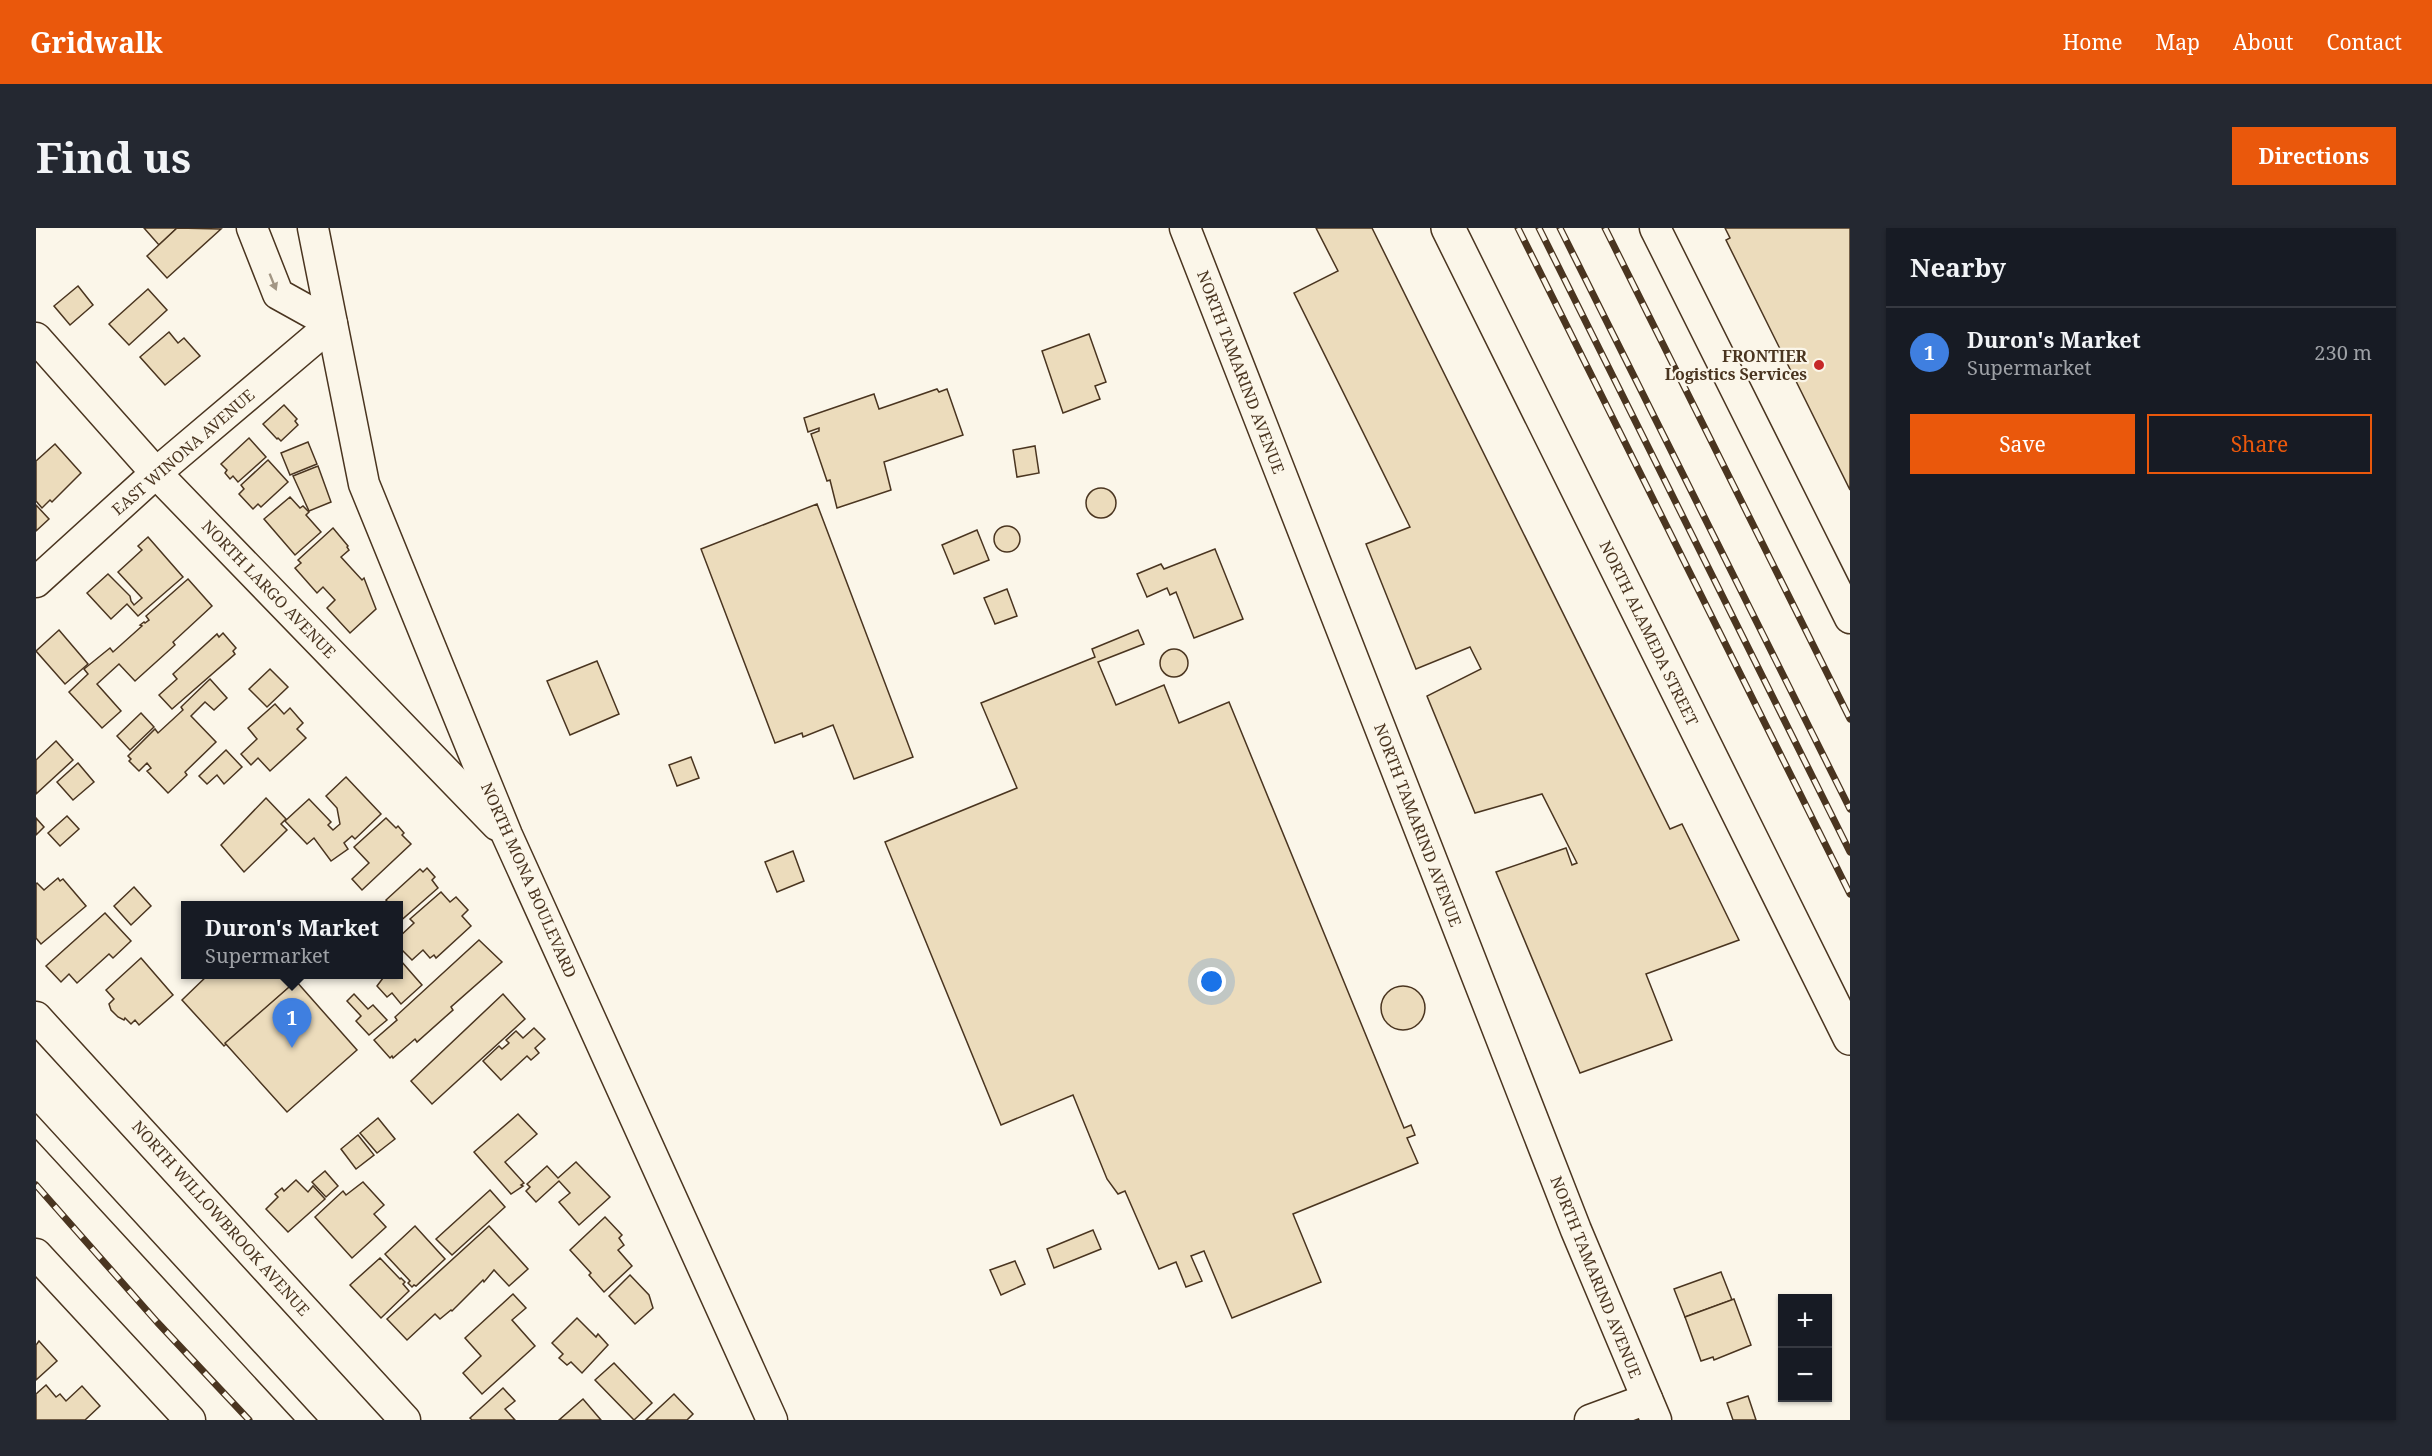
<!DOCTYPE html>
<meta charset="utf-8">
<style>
body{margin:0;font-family:"Noto Serif",serif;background:#242831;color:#f1f3f6}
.controls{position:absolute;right:18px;bottom:18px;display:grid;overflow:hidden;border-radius:0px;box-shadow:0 2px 4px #0004}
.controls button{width:54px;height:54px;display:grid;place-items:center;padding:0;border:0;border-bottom:2px solid #363941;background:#171b24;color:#f1f3f6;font:30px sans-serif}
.you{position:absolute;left:1176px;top:754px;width:21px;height:21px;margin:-15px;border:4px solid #fff;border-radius:50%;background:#1a73e8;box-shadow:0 0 0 9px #1a73e833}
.badge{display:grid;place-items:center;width:39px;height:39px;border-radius:50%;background:#ea580c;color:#fff;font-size:20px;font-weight:700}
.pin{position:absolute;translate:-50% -50px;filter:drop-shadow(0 2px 3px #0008)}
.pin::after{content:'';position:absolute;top:32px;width:21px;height:18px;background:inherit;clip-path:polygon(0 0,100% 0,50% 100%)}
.popup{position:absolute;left:145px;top:673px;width:222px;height:78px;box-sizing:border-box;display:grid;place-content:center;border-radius:0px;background:#171b24;filter:drop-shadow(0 2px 4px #0005);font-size:20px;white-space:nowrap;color:#9ea1a6}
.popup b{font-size:22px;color:#f1f3f6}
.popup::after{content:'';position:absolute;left:50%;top:100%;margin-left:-12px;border:12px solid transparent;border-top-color:#171b24}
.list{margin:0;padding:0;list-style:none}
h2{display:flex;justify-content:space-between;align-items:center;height:78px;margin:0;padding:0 24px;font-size:26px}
h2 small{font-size:20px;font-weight:400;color:#9ea1a6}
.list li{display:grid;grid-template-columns:39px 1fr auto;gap:18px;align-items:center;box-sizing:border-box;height:90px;padding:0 24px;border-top:2px solid #363941}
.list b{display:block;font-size:22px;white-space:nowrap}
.list p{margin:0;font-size:20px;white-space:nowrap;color:#9ea1a6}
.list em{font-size:20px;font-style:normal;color:#9ea1a6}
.actions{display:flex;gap:12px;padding:18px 24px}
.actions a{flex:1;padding:14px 0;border:2px solid #ea580c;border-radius:0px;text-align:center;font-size:21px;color:#ea580c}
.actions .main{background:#ea580c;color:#fff}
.map{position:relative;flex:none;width:1814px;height:1192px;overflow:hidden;border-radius:0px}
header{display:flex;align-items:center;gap:36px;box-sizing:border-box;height:84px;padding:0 30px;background:#ea580c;color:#fff}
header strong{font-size:28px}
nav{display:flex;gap:33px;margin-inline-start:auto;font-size:21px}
.intro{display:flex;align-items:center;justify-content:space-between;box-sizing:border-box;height:144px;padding:0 36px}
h1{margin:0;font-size:42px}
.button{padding:15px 27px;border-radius:0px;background:#ea580c;color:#fff;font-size:21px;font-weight:700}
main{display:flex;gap:36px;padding:0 36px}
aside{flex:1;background:#171b24;border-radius:0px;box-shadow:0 2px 4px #0004}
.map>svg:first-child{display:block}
</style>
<header>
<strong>Gridwalk</strong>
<nav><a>Home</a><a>Map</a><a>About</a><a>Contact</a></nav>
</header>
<div class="intro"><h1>Find us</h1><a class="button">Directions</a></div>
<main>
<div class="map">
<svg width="1814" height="1192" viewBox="0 0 1814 1192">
<rect width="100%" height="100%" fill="#fbf6e9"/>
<g fill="#ecdcbc" stroke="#4a3520" stroke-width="1.5">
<path d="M108,0H141L123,17Z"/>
<path d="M141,0L185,1L131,50L111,28Z"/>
<path d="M1280,0H1336L1634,601L1646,596L1703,712L1610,746L1636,812L1544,845L1460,644L1530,620L1536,637L1541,635L1506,566L1439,585L1391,468L1445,441L1434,419L1380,441L1330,316L1374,299L1258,65L1302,43Z"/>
<path d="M1689,0H1814V262L1690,12L1694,10Z"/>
<path d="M42,58L57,77L34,97L18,78Z"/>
<path d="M112,61L131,82L93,117L73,96Z"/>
<path d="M133,104L142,115L148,110L164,128L129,157L104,129Z"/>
<path d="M1053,106L1070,154L1059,158L1064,171L1027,185L1006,123Z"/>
<path d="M901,161L903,164L911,161L927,207L848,234L855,262L801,280L794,252L791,253L775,206L783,203V200L772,204L768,190L838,166L843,181Z"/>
<path d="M248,177L261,191L259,193L262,197L245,213L242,210L241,211L227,196Z"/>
<path d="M213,210L230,229L202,254L197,248L194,251L189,245L191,242L185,236Z"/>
<path d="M272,214L281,236L254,247L245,225Z"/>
<path d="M19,216L45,245L16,274L14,272L6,280L0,273V233Z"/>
<path d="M999,218L1003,245L981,249L977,222Z"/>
<path d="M232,232L252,254L225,279L222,276L217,281L203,266L208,261L205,257Z"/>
<path d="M282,238L295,274L273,283L257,248Z"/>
<circle cx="1065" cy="275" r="15"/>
<path d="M254,269L264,280L267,278L273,284L270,287L285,304L259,327L228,291Z"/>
<path d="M781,276L877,529L818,551L797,497L767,509L766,505L739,515L665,321Z"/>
<path d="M0,277L13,291L0,303Z"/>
<circle cx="971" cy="311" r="13"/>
<path d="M297,300L312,318L311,319L313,322L305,329L326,352L328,350L340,381L314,405L291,380L299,372L287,359L281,365L259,340L265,335L262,332Z"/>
<path d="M941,302L953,332L918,346L906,317Z"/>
<path d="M112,309L147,349L102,388L91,376L75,391L51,365L72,346L94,368L95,373L98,377L106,370L82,344L106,322L102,318Z"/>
<path d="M1179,321L1207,391L1158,410L1140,364L1134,367L1131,360L1111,369L1101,346L1125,336L1128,341Z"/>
<path d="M152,351L176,378L137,414L139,417L99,453L83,436L61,456L85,483L66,500L33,464L52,446L48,441L74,420L77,424L106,398L104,397L108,394L109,395L113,392L110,388Z"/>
<path d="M971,361L981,388L959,396L948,370Z"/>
<path d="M23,402L52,436L29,456L0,423Z"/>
<path d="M1102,402L1108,416L1062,434L1080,477L1128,457L1143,495L1193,474L1368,900L1375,897L1379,907L1371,910L1382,935L1257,986L1285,1054L1196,1090L1168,1023L1155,1028L1166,1053L1150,1059L1140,1034L1123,1041L1089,963L1082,966L1071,951L1037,867L965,897L849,614L981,560L945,475L1059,429L1056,421Z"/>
<path d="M187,405L200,420L197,423L199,426L136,481L123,467L141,451L137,446L181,406L183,409Z"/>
<circle cx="1138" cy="435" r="14"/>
<path d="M561,433L583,486L534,507L511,453Z"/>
<path d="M234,441L252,459L231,479L213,461Z"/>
<path d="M174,451L191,470L178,482L169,474L155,488L180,514L149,544L151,547L132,565L111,543L115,540L111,535L103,543L93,533L95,531L92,528L119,501L122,505L147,482L145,479Z"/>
<path d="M239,476L248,486L254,480L267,495L261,501L270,510L234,543L222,530L215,537L205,526L221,511L212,500Z"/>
<path d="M105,485L118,499L94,522L81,508Z"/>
<path d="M20,513L37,532L0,566V532Z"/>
<path d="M190,522L206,539L188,556L181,547L171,556L163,548Z"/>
<path d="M655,529L663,550L641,558L633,537Z"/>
<path d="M42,535L58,554L37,572L21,554Z"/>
<path d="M310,549L345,586L319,611L316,608L308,615L312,621L295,633L278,610L271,616L249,593L273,571L295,594L292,597L297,602L304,596L301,580L290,568Z"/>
<path d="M230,570L250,591L245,596L251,602L208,644L185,617Z"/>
<path d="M31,588L43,601L24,618L12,605Z"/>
<path d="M0,590L8,599L0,607Z"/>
<path d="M350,590L360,600L362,598L368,605L366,607L375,616L326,662L316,651L333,635L318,619Z"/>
<path d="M757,623L768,653L741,664L729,634Z"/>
<path d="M391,640L399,649L396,652L402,660L362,695V678H355L350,672L384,641L387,644Z"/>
<path d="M22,650L24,653L27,651L50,678L5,716L0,710V656L1,655L8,662Z"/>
<path d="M98,659L115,678L95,697L78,678Z"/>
<path d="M405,664L414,674L420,669L432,682L426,688L435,698L400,730L398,727L394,730L387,722L376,732L362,718V710L378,695L374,691Z"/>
<path d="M69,685L95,713L77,730L73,726L41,755L33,746L25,754L10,738Z"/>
<path d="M443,712L466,734L415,779L417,782L381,814L379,811L357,830L356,828L354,830L338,812L361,792L359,789Z"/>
<path d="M105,730L137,767L103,797L99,792L95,796L89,790L88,792L82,789L75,782L73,776L78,771L70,762Z"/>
<path d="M365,733L386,757L365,776L356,765L351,769L341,758L350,746H362V735Z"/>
<path d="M173,746H254L260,753L188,818L146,772Z"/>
<path d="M260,753L321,822L251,884L189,815Z"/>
<circle cx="1367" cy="780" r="22"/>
<path d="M318,766L332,781L337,777L351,792L333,807L320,793L325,788L311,773Z"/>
<path d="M467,766L489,791L396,876L375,853Z"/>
<path d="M498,800L509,811L499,820L503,825L495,832L491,828L465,852L447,833L463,818L466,821L473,815L470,812L480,803L487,810Z"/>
<path d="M482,886L501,906L469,934L488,955L485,957L487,958L475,966L438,924Z"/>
<path d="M342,890L359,911L341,925L324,905Z"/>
<path d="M322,907L338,927L320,941L305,921Z"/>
<path d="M540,934L574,969L543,997L523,974L534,965L523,953L500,974L490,963L494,959L491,956L511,938L522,950Z"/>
<path d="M289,943L302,958L290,969L276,954Z"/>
<path d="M260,952L272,964L277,958L289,971L252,1004L230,981L242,969L239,966L246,960L248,963Z"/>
<path d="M327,954L348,977L338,986L350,999L316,1030L279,989L307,963L310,967Z"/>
<path d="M454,962L469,979L416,1027L400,1011Z"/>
<path d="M569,989L586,1007L583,1010L588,1017L582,1022L596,1038L568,1064L553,1047L555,1045L534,1022Z"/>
<path d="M379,998L409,1031L380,1058L378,1057L376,1059L372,1055L374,1053L349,1026Z"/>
<path d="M453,998L492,1041L473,1058L458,1042L448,1054L447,1052L416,1083L415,1082L404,1091L399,1086L371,1112L351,1091Z"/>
<path d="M1057,1002L1065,1021L1018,1040L1011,1021Z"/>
<path d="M344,1030L364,1051L365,1050L369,1054L367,1056L373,1063L345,1090L314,1057Z"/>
<path d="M979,1033L989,1056L965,1067L954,1042Z"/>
<path d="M1685,1044L1696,1072L1649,1089L1638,1061Z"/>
<path d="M594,1047L613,1067L617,1080L599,1096L573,1068Z"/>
<path d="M477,1066L490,1080L476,1092L499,1118L446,1166L427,1145L445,1128L429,1110Z"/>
<path d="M1698,1071L1715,1117L1678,1132L1677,1129L1665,1133L1649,1089Z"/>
<path d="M541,1090L560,1109L562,1106L572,1117L546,1145L535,1134L531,1137L523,1130L527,1126L516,1115Z"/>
<path d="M3,1113L21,1133L0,1152V1117Z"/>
<path d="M578,1135L616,1175L598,1192L559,1152Z"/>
<path d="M10,1157L20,1169L24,1166L30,1173L46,1158L64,1178L49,1192H0V1166Z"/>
<path d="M467,1160L479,1173L469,1181L479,1192H436L434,1190Z"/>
<path d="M638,1166L657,1186L651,1192H610Z"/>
<path d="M1712,1168L1720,1192H1697L1691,1175Z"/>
<path d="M547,1171L565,1192H523Z"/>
</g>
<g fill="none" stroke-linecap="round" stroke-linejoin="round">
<defs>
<g id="minor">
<path d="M277,0L328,256L471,607L736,1192"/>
<path d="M1149,0L1540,1002L1620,1192"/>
<path d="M1619,0L1814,390"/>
<path d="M0,110L120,245L461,597"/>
<path d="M0,354L120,245L296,96L242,66L216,0"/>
<path d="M0,789L369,1192"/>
<path d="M0,1026L154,1192"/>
<path d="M1554,1192L1611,1171"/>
</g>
<path id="major" d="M1412,0L1814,810"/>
</defs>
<use href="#minor" stroke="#4a3520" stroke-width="33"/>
<use href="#major" stroke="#4a3520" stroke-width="36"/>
<use href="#minor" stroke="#fbf6e9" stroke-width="30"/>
<use href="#major" stroke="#fbf6e9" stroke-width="33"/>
<g stroke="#4a3520" stroke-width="1.5">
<path d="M0,886L281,1192"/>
<path d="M0,912L258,1192"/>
</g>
<defs>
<g id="rail">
<path d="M1482,0L1814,666"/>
<path d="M1503,0L1814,624"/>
<path d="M1524,0L1814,581"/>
<path d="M1569,0L1814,491"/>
<path d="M0,957L121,1094L213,1192"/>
</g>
</defs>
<use href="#rail" stroke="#4a3520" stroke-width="7"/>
<use href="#rail" stroke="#fbf6e9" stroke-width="4.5" stroke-dasharray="14" stroke-linecap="butt"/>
</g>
<defs><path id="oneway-solid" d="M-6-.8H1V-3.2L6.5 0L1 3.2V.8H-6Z" transform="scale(1.5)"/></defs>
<use fill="#a29684" href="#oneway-solid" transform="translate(237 54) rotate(68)"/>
<circle fill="#c62828" stroke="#fbf6e9" stroke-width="2" cx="1783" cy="137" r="6"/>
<g text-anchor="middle" stroke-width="4.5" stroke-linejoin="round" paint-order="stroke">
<g font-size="16" font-weight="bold" fill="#4a3520" stroke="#fbf6e9" text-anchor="end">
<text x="1771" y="134">FRONTIER<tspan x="1771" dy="18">Logistics Services</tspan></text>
</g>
<g font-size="16" fill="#4a3520" stroke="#fbf6e9">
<text transform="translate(1205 144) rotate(69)" y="6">NORTH TAMARIND AVENUE</text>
<text transform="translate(147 224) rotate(-41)" y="6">EAST WINONA AVENUE</text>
<text transform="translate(233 361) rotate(46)" y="6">NORTH LARGO AVENUE</text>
<text transform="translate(1613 405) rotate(64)" y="6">NORTH ALAMEDA STREET</text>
<text transform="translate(1382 597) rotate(69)" y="6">NORTH TAMARIND AVENUE</text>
<text transform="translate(493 652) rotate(66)" y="6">NORTH MONA BOULEVARD</text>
<text transform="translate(185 990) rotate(48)" y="6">NORTH WILLOWBROOK AVENUE</text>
<text transform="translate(1560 1049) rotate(68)" y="6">NORTH TAMARIND AVENUE</text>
</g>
</g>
</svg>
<div class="controls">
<button>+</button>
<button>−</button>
</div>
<div class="you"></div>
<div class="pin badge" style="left:256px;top:820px;background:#3f7fe0">1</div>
<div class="popup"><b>Duron's Market</b>Supermarket</div>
</div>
<aside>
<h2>Nearby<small></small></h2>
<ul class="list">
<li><span class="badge" style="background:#3f7fe0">1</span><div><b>Duron's Market</b><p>Supermarket</p></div><em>230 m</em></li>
</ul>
<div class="actions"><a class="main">Save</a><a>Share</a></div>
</aside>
</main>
